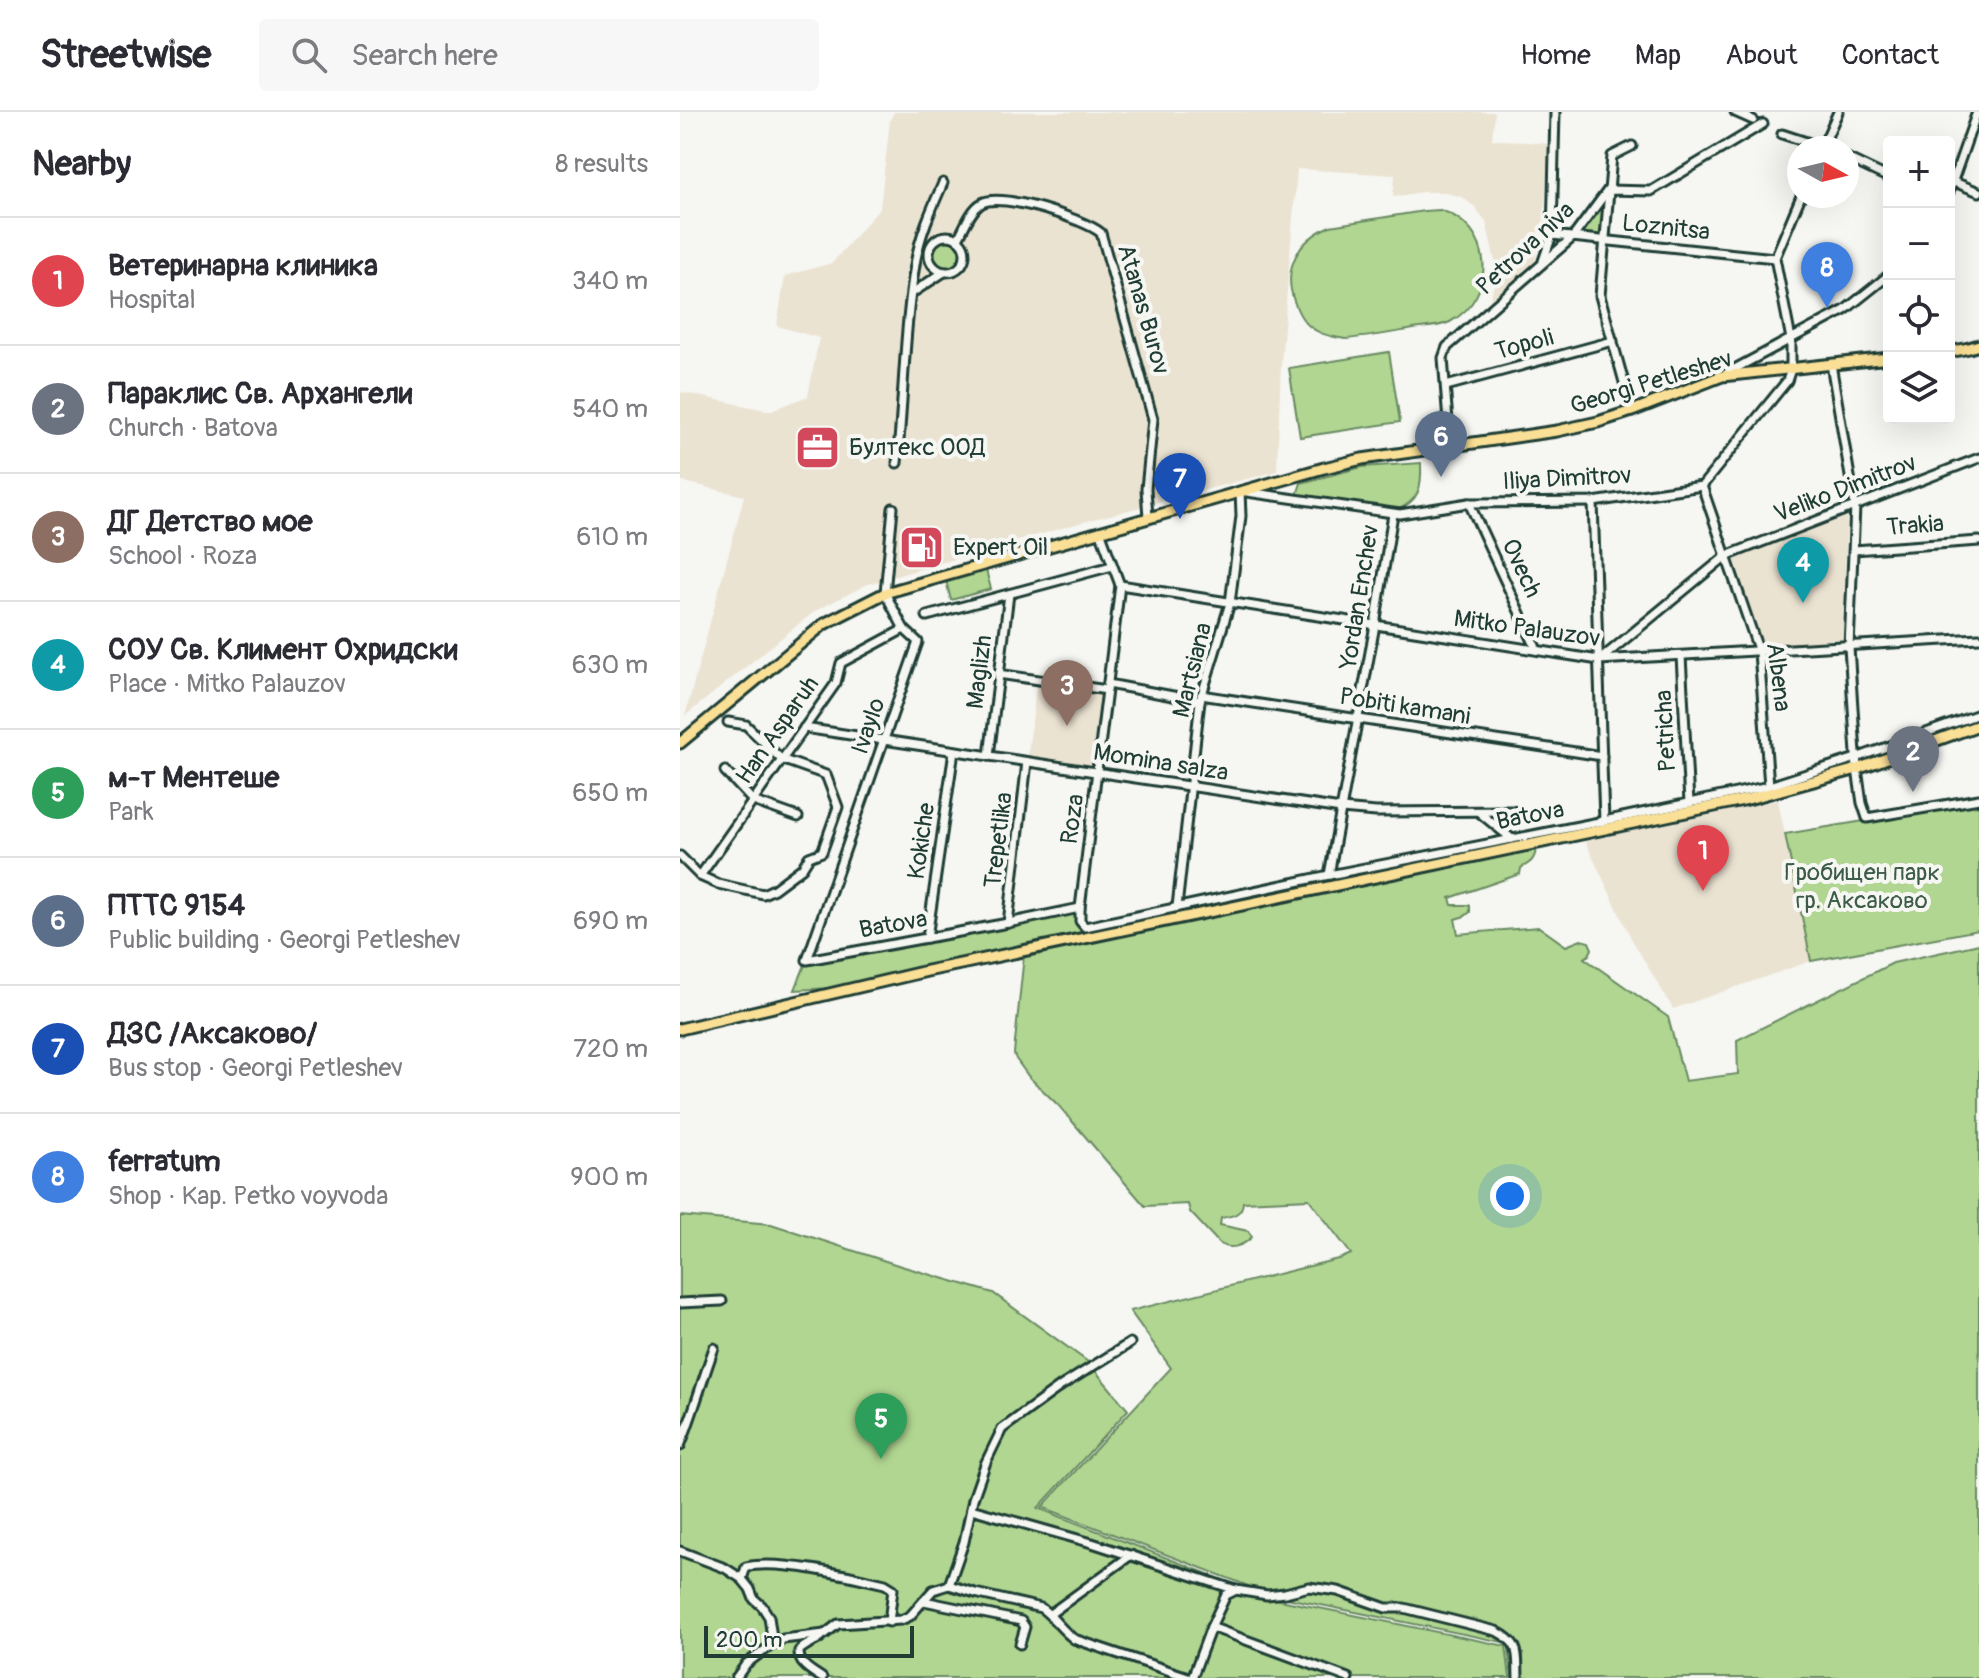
<!DOCTYPE html>
<meta charset="utf-8">
<style>
body{margin:0;font-family:Pangolin,sans-serif;background:#f7f7f7;color:#2b2b33}
.controls{position:absolute;right:24px;top:24px;display:grid;overflow:hidden;border-radius:8px;box-shadow:0 8px 32px #0002}
.controls button{width:72px;height:72px;display:grid;place-items:center;padding:0;border:0;border-bottom:2px solid #e1e1e2;background:#fff;color:#2b2b33;font:40px sans-serif}
.compass{position:absolute;left:1107px;top:24px;width:72px;height:72px;border-radius:50%;background:#fff;box-shadow:0 8px 32px #0002;rotate:98deg}
.scale{position:absolute;left:24px;bottom:20px;width:210px;box-sizing:border-box;padding-left:8px;border:4px solid #1f3d34;border-top:0;font-size:22px;line-height:28px;white-space:nowrap;color:#1f3d34;-webkit-text-stroke:6px #f6f6f2;paint-order:stroke}
.you{position:absolute;left:830px;top:1084px;width:28px;height:28px;margin:-20px;border:6px solid #fff;border-radius:50%;background:#1a73e8;box-shadow:0 0 0 12px #1a73e833}
.badge{display:grid;place-items:center;width:52px;height:52px;border-radius:50%;background:#d1495b;color:#fff;font-size:26px;font-weight:700}
.pin{position:absolute;translate:-50% -66px;filter:drop-shadow(0 2px 4px #0008)}
.pin::after{content:'';position:absolute;top:42px;width:28px;height:24px;background:inherit;clip-path:polygon(0 0,100% 0,50% 100%)}
.list{margin:0;padding:0;list-style:none}
h2{display:flex;justify-content:space-between;align-items:center;height:104px;margin:0;padding:0 32px;font-size:34px}
h2 small{font-size:26px;font-weight:400;color:#7c7c81}
.list li{display:grid;grid-template-columns:52px 1fr auto;gap:24px;align-items:center;box-sizing:border-box;height:128px;padding:0 32px;border-top:2px solid #e1e1e2}
.list b{display:block;font-size:30px;white-space:nowrap}
.list p{margin:0;font-size:26px;white-space:nowrap;color:#7c7c81}
.list em{font-size:26px;font-style:normal;color:#7c7c81}
.icon{flex:none;width:44px;height:44px;fill:none;stroke:currentColor;stroke-width:2;stroke-linecap:round;stroke-linejoin:round}
.map{position:relative;flex:none;width:1299px;height:1566px;overflow:hidden}
header{display:flex;align-items:center;gap:48px;box-sizing:border-box;height:112px;padding:0 40px;background:#fff;border-bottom:2px solid #e1e1e2}
header strong{font-size:38px}
nav{display:flex;gap:44px;margin-inline-start:auto;font-size:28px}
.search{width:560px;height:72px;background:#f7f7f7;display:flex;align-items:center;gap:20px;box-sizing:border-box;padding:0 28px;border-radius:8px;color:#7c7c81;font-size:30px}
main{display:flex}
aside{flex:1;background:#fff}
.map>svg:first-child{display:block}
</style>
<header>
<strong>Streetwise</strong>
<div class="search"><svg class="icon" aria-label="search" viewBox="0 0 24 24"><circle cx="10" cy="10" r="6"/><path d="M15 15l6 6"/></svg>Search here</div>
<nav><a>Home</a><a>Map</a><a>About</a><a>Contact</a></nav>
</header>
<main>
<aside>
<h2>Nearby<small>8 results</small></h2>
<ul class="list">
<li><span class="badge" style="background:#e0444e">1</span><div><b>Ветеринарна клиника</b><p>Hospital</p></div><em>340 m</em></li>
<li><span class="badge" style="background:#6b7280">2</span><div><b>Параклис Св. Архангели</b><p>Church · Batova</p></div><em>540 m</em></li>
<li><span class="badge" style="background:#8d6e63">3</span><div><b>ДГ Детство мое</b><p>School · Roza</p></div><em>610 m</em></li>
<li><span class="badge" style="background:#0f9aa8">4</span><div><b>СОУ Св. Климент Охридски</b><p>Place · Mitko Palauzov</p></div><em>630 m</em></li>
<li><span class="badge" style="background:#2e9e5b">5</span><div><b>м-т Ментeше</b><p>Park</p></div><em>650 m</em></li>
<li><span class="badge" style="background:#5c6f8a">6</span><div><b>ПТТС 9154</b><p>Public building · Georgi Petleshev</p></div><em>690 m</em></li>
<li><span class="badge" style="background:#1a4fb4">7</span><div><b>ДЗС /Аксаково/</b><p>Bus stop · Georgi Petleshev</p></div><em>720 m</em></li>
<li><span class="badge" style="background:#3f7fe0">8</span><div><b>ferratum</b><p>Shop · Kap. Petko voyvoda</p></div><em>900 m</em></li>
</ul>
</aside>
<div class="map">
<svg width="1299" height="1566" viewBox="0 0 1299 1566">
<rect width="100%" height="100%" fill="#f6f6f2"/>
<filter id="ink" filterUnits="userSpaceOnUse"><feTurbulence type="fractalNoise" baseFrequency=".0125" numOctaves="2"/><feDisplacementMap in="SourceGraphic" scale="16" xChannelSelector="R" yChannelSelector="G"/><feConvolveMatrix kernelMatrix="1 2 1 2 8 2 1 2 1" color-interpolation-filters="sRGB"/></filter>
<g filter="url(#ink)">
<g fill="#ebe3d2">
<path d="M214,0H815L812,27L869,32L863,116L859,121L855,152L813,190L810,188L814,173L816,153L806,110L795,95L782,85L761,80H742L713,85L715,63L617,57L601,252L597,359L403,410L188,472L135,499L5,604L64,384L0,369V280L90,299L128,284L139,226L97,214L105,164L152,151L200,96L210,8Z"/>
<path d="M1167,401L1163,527L1081,533L1051,446Z"/>
<path d="M357,568L427,578L418,660L347,650Z"/>
<path d="M1098,688L1131,849L993,897L952,828L905,729Z"/>
</g>
<g fill="#b1d691" stroke="#688a62" stroke-width="2">
<path d="M928,78L925,128L893,125Z"/>
<path d="M760,98C813,114 819,183 770,210C762,214 750,215 740,216C715,220 690,225 665,227C655,225 644,224 635,218C624,212 618,201 614,189C602,155 619,128 650,114L744,99Z"/>
<circle cx="267" cy="142" r="18"/>
<path d="M709,240L720,310L620,325L609,256Z"/>
<path d="M741,351C742,375 740,389 715,399L617,383L621,371L682,355Z"/>
<path d="M306,458L311,477L271,488L266,469Z"/>
<path d="M1299,602V608L1173,653L1079,682L151,876L115,878L127,848L400,796L401,813L1089,674Z"/>
<path d="M1299,690V818L1131,849L1105,722Z"/>
<path d="M856,737C855,748 850,751 841,756L840,762L770,786L772,793H790V800L785,804L775,807L778,822L859,815L886,834L901,828L909,830L912,837L909,843L904,846L988,905L1005,969L1058,962L1057,928L1213,851L1299,832V1566H832L828,1531L592,1483L362,1395L491,1256L450,1199L662,1146L671,1142L629,1087L563,1090C562,1103 552,1104 541,1106L540,1113L568,1119L572,1125C563,1134 550,1139 539,1131L510,1100L508,1092L465,1094L379,994L349,965L336,947L334,942L335,930L344,843L842,738V740Z"/>
<path d="M0,1104L91,1112L221,1154L313,1181L408,1250L448,1298L358,1396L590,1486L826,1534L830,1566H0Z"/>
</g>
<g fill="none" stroke-linecap="round" stroke-linejoin="round">
<defs>
<g id="minor">
<path d="M1055,0L1073,8"/>
<path d="M1102,22L1145,36"/>
<path d="M952,34L932,44L920,184L952,299"/>
<path d="M1142,36L1158,0"/>
<path d="M1167,46L1209,66"/>
<path d="M1274,70L1299,80"/>
<path d="M1269,80L1297,0"/>
<path d="M872,123L1095,146"/>
<circle cx="267" cy="142" r="18"/>
<path d="M278,127C284,116 291,97 302,91C321,80 404,107 421,121L473,307L466,377L468,405"/>
<path d="M863,149L872,123L875,0"/>
<path d="M232,181L264,160"/>
<path d="M1151,252L1175,394L1169,535L1177,657L1182,691L1187,706L1299,687"/>
<path d="M1047,261L1165,198L1209,163"/>
<path d="M766,274L933,229"/>
<path d="M770,335L763,246L767,235L893,125L928,78L971,79L1083,12"/>
<path d="M217,351C224,283 224,214 236,147C241,120 252,96 263,71"/>
<path d="M1022,374L1079,540L1089,674"/>
<path d="M913,390L924,709"/>
<path d="M789,391L857,538"/>
<path d="M213,396L205,481L224,517L238,530L127,848L328,811L400,796"/>
<path d="M420,419L440,473L400,796V809L405,815L649,763L924,709L1089,674L1176,646L1299,602"/>
<path d="M1174,438L1299,429"/>
<path d="M440,473L919,548L1299,526"/>
<path d="M247,504L432,454"/>
<path d="M1001,544L1009,691"/>
<path d="M921,547L1046,444L1299,346"/>
<path d="M318,562L427,578"/>
<path d="M428,572L520,589"/>
<path d="M521,583L922,644"/>
<path d="M124,616L661,697L696,700L833,699"/>
<path d="M309,644L329,482"/>
<path d="M45,659L73,689L118,705"/>
<path d="M800,701L832,727"/>
<path d="M0,744L20,764L38,772L83,782L94,777L122,756L129,745L142,740L158,695L146,663L101,647L66,613L48,610"/>
<path d="M649,763L695,513L713,402"/>
<path d="M20,764L156,571L161,551L224,517"/>
<path d="M497,795L520,589L550,491L561,404L560,379L720,402L789,391L913,390L1022,374L1107,269L1111,257V227L1095,146L1121,84"/>
<path d="M328,811L347,650"/>
<path d="M247,826L274,639"/>
<path d="M0,1191L42,1189"/>
<path d="M0,1334C13,1302 22,1269 34,1236"/>
<path d="M291,1397L412,1431L556,1478L587,1483L605,1481L629,1475L658,1479L706,1496H724L816,1519C841,1532 837,1540 838,1566"/>
<path d="M0,1439L45,1456L62,1467L70,1477L74,1487L82,1494L89,1505L93,1532"/>
<path d="M62,1467L66,1455C96,1447 174,1464 205,1472L213,1477L209,1510"/>
<path d="M269,1473L284,1430L293,1387L306,1350L322,1317L381,1274L450,1231"/>
<path d="M244,1489L341,1509L345,1515L340,1532"/>
<path d="M370,1502L451,1443"/>
<path d="M531,1515L668,1566"/>
<path d="M56,1566L66,1552L93,1532L103,1527L145,1522L158,1512L221,1508L230,1504L253,1478L269,1473L295,1481L361,1496C374,1505 381,1518 394,1527L511,1566"/>
<path d="M142,1566C132,1559 118,1553 119,1539C126,1531 138,1530 144,1522"/>
<path d="M512,1566L531,1515L546,1483L556,1478"/>
</g>
<g id="major">
<path d="M1269,240L1289,236L1299,233"/>
<path d="M0,631L144,512L205,481L644,356L682,347L877,319L918,310L952,299L1042,264L1209,246"/>
<path d="M0,917L247,859L1068,687L1177,657L1299,613"/>
</g>
</defs>
<use href="#minor" stroke="#1f3d34" stroke-width="13"/>
<use href="#major" stroke="#1f3d34" stroke-width="15"/>
<use href="#minor" stroke="#f6f6f2" stroke-width="7"/>
<use href="#major" stroke="#fadf96" stroke-width="9"/>
</g>
</g>
<defs>
<symbol id="office-square" viewBox="-11 -11 22 22"><rect x="-9" y="-9" width="18" height="18" rx="4" fill="#d1495b" stroke="#f6f6f2"/><path d="M-6-3h4V-5.5h4V-3h4V5H-6ZM-1-4.5V-3h2v-1.5ZM-6 0V1H6V0Z" fill="#fff"/></symbol>
<symbol id="fuel-square" viewBox="-11 -11 22 22"><rect x="-9" y="-9" width="18" height="18" rx="4" fill="#d1495b" stroke="#f6f6f2"/><path d="M-5.5-6h7V0h2V4h1.3V-2.5L3-4.5l.8-.8L6-3V5H2.5V1h-1V6h-7ZM-4.2-4.7v3.2H.2V-4.7Z" fill="#fff"/></symbol>
</defs>
<g fill-rule="evenodd">
<use href="#office-square" x="112" y="310" width="51" height="51"/>
<use href="#fuel-square" x="216" y="410" width="51" height="51"/>
</g>
<g text-anchor="middle" stroke-width="8" stroke-linejoin="round" paint-order="stroke">
<g font-size="24" fill="#1f3d34" stroke="#f6f6f2">
<text transform="translate(986 115) rotate(6)" y="8">Loznitsa</text>
<text transform="translate(845 136) rotate(-43)" y="8">Petrova niva</text>
<text transform="translate(464 197) rotate(74)" y="8">Atanas Burov</text>
<text transform="translate(844 232) rotate(-15)" y="8">Topoli</text>
<text transform="translate(971 270) rotate(-17)" y="8">Georgi Petleshev</text>
<text transform="translate(887 366) rotate(-3)" y="8">Iliya Dimitrov</text>
<text transform="translate(1165 376) rotate(-21)" y="8">Veliko Dimitrov</text>
<text transform="translate(1235 413) rotate(-4)" y="8">Trakia</text>
<text transform="translate(842 456) rotate(65)" y="8">Ovech</text>
<text transform="translate(679 485) rotate(-81)" y="8">Yordan Enchev</text>
<text transform="translate(847 516) rotate(8)" y="8">Mitko Palauzov</text>
<text transform="translate(512 558) rotate(-76)" y="8">Martsiana</text>
<text transform="translate(299 560) rotate(-83)" y="8">Maglizh</text>
<text transform="translate(1099 565) rotate(83)" y="8">Albena</text>
<text transform="translate(725 594) rotate(9)" y="8">Pobiti kamani</text>
<text transform="translate(188 614) rotate(-71)" y="8">Ivaylo</text>
<text transform="translate(97 618) rotate(-55)" y="8">Han Asparuh</text>
<text transform="translate(985 619) rotate(-93)" y="8">Petricha</text>
<text transform="translate(481 650) rotate(9)" y="8">Momina salza</text>
<text transform="translate(850 703) rotate(-11)" y="8">Batova</text>
<text transform="translate(392 707) rotate(-82)" y="8">Roza</text>
<text transform="translate(318 728) rotate(-83)" y="8">Trepetlika</text>
<text transform="translate(241 729) rotate(-82)" y="8">Kokiche</text>
<text transform="translate(213 812) rotate(-10)" y="8">Batova</text>
</g>
<g font-size="24" fill="#1f3d34" stroke="#f6f6f2" text-anchor="start">
<text x="169" y="343">Бултекс ООД</text>
<text x="273" y="443">Expert Oil</text>
</g>
<g font-size="24" fill="#3c5c47" stroke="#f6f6f2">
<text x="1182" y="768">Гробищен парк<tspan x="1182" dy="28">гр. Аксаково</tspan></text>
</g>
</g>
</svg>
<div class="controls">
<button>+</button>
<button>−</button>
<button><svg class="icon" aria-label="locate" viewBox="0 0 24 24"><circle cx="12" cy="12" r="6"/><path d="M12 2v4M12 18v4M2 12h4M18 12h4"/></svg></button>
<button><svg class="icon" aria-label="layers" viewBox="0 0 24 24"><path d="M12 4l9 5-9 5-9-5zM3 14l9 5 9-5"/></svg></button>
</div>
<svg class="compass" viewBox="-18 -18 36 36"><path d="M0-13l5 13h-10z" fill="#e53935"/><path d="M0 13l5-13h-10z" fill="#7c7c81"/></svg>
<div class="scale">200 m</div>
<div class="you"></div>
<div class="pin badge" style="left:1023px;top:779px;background:#e0444e">1</div>
<div class="pin badge" style="left:1233px;top:680px;background:#6b7280">2</div>
<div class="pin badge" style="left:387px;top:614px;background:#8d6e63">3</div>
<div class="pin badge" style="left:1123px;top:491px;background:#0f9aa8">4</div>
<div class="pin badge" style="left:201px;top:1347px;background:#2e9e5b">5</div>
<div class="pin badge" style="left:761px;top:365px;background:#5c6f8a">6</div>
<div class="pin badge" style="left:500px;top:407px;background:#1a4fb4">7</div>
<div class="pin badge" style="left:1147px;top:196px;background:#3f7fe0">8</div>
</div>
</main>
